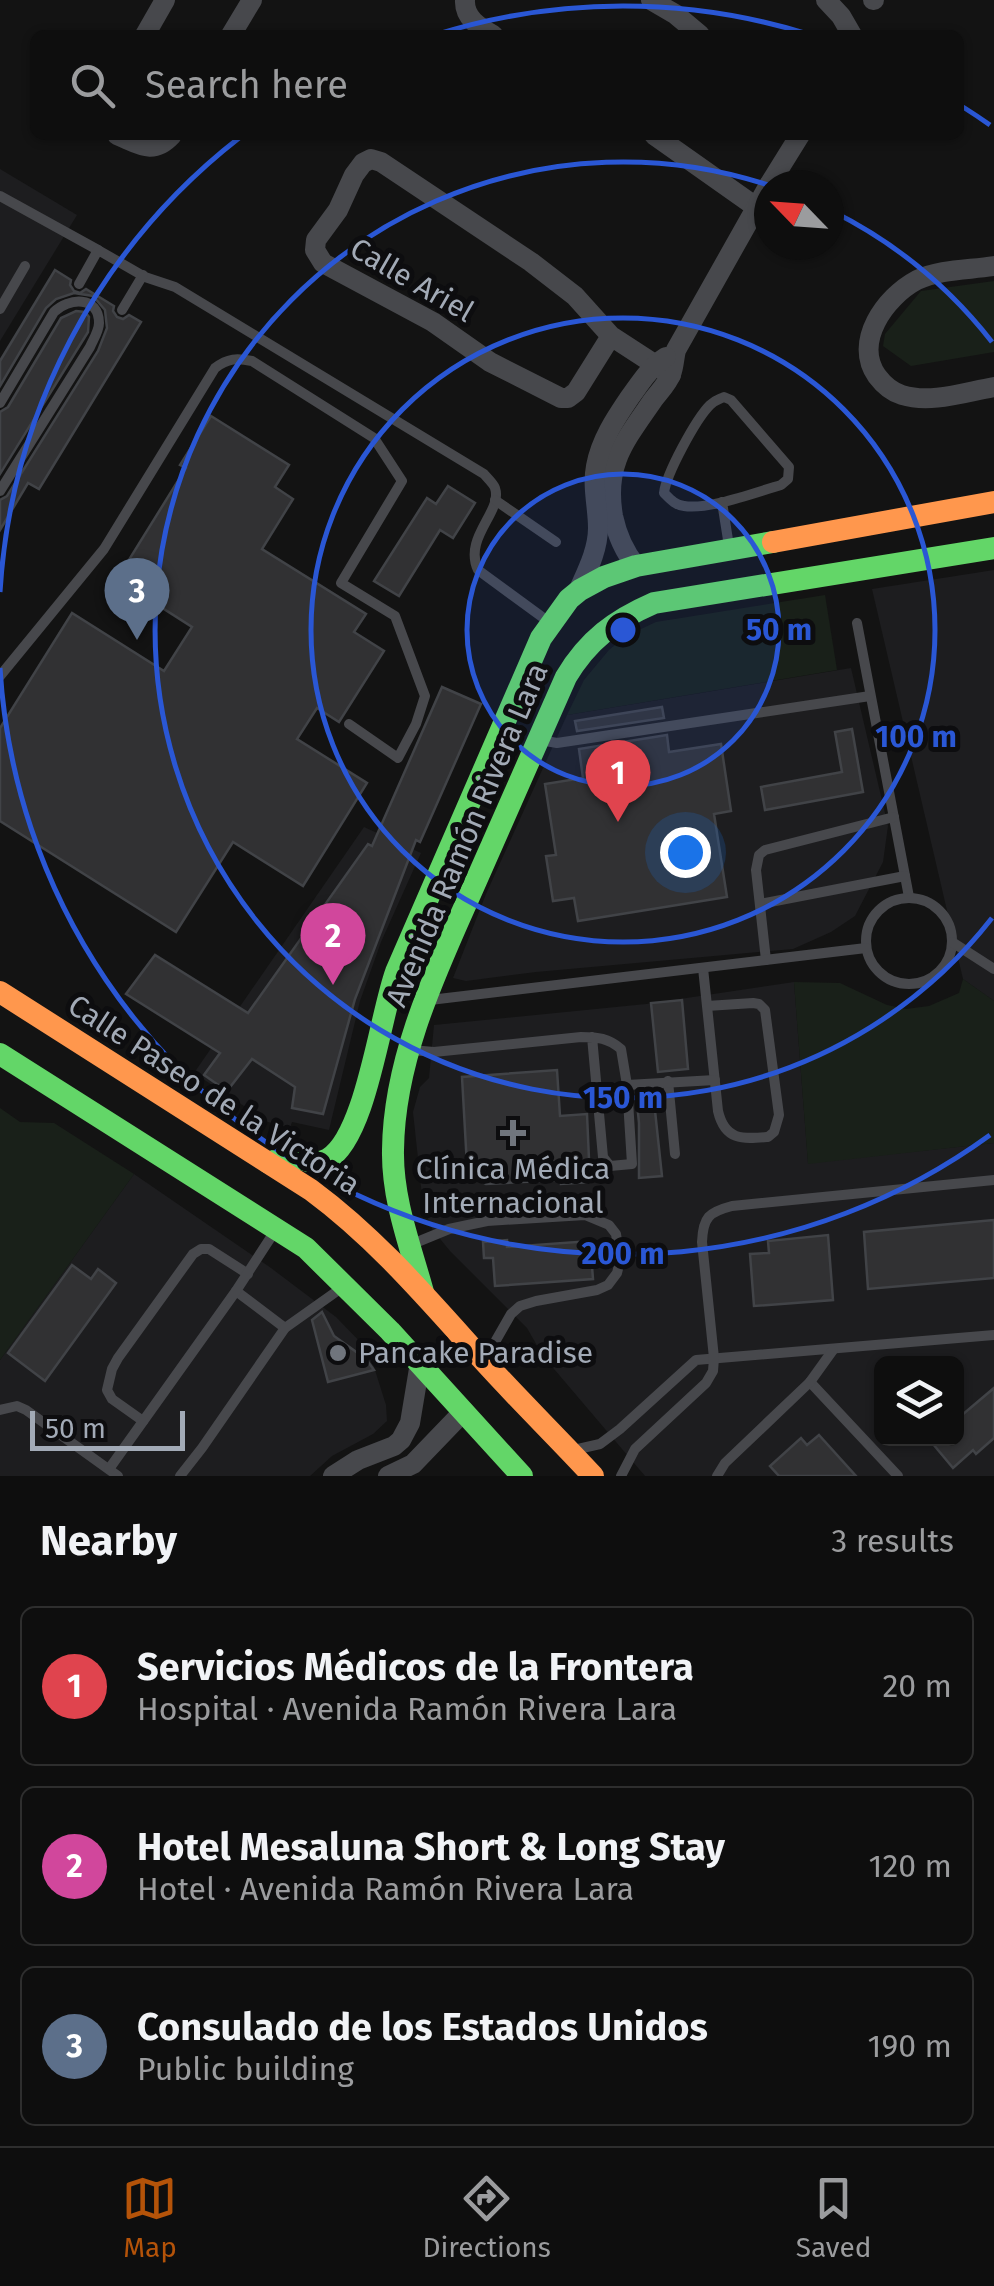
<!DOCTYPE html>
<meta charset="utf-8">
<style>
body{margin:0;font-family:"Fira Sans",sans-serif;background:#171717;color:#f1f3f6}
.controls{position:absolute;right:30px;bottom:30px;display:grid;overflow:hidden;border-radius:15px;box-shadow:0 2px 8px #0004}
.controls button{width:90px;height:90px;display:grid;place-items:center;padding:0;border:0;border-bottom:2px solid #2e2e2e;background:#0e0e0e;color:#f1f3f6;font:50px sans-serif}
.compass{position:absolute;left:754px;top:170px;width:90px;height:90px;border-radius:50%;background:#0e0e0e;box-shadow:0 2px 8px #0004;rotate:295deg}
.scale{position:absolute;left:30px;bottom:25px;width:155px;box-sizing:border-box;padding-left:10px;border:5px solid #a2aab6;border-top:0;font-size:28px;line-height:35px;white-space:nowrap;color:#a2aab6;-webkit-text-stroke:8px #0d0d0f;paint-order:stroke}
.you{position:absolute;left:685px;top:852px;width:35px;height:35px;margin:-25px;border:8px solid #fff;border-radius:50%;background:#1a73e8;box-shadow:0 0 0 15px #1a73e833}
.badge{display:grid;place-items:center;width:65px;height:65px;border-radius:50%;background:#b45309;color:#fff;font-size:32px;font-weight:700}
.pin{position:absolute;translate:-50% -82px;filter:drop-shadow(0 2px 5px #0008)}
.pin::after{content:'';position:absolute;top:52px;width:35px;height:30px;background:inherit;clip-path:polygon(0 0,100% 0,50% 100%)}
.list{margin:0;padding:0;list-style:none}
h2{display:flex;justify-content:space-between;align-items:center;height:130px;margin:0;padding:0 40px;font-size:42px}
h2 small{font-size:32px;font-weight:400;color:#9b9c9e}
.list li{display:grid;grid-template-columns:65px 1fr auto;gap:30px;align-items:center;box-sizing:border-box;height:160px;margin:0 20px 20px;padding:0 20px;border:2px solid #2e2e2e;border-radius:15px}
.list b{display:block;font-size:38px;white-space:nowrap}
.list p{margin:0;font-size:32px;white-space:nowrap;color:#9b9c9e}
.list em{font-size:32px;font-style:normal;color:#9b9c9e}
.icon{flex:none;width:55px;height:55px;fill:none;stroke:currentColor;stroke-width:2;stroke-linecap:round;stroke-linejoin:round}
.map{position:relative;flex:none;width:994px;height:1476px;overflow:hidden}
.search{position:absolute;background:#0e0e0e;box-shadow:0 2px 8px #0004;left:30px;right:30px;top:30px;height:110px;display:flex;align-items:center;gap:25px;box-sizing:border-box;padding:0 35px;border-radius:15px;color:#9b9c9e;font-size:38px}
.sheet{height:670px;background:#0e0e0e}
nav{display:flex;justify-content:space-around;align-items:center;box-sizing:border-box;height:140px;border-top:2px solid #2e2e2e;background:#0e0e0e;font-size:28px;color:#9b9c9e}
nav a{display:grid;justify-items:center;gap:5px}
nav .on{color:#b45309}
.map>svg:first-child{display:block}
</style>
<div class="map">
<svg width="994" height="1476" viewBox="0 0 994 1476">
<rect width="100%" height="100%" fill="#131313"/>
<g fill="#1d1d1f" fill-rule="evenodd">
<path d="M0,169L77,215L0,341Z"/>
<path d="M994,570V1001L963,979L872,589Z"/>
<path d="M851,668L888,826L883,862L855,916L831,932L793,949L536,972L466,981L453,978L486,894L567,715Z"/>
<path d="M364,827L421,853L381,942L360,1001L329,1130L292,1122L290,1128L268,1122L194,1073Z"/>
<path d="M794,982L808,1163L994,1143V1476H645L543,1356L527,1328L450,1251L432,1229L423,1205L413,1112L420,1087L429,1078L434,1025L646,1004ZM882,1364H956V1438H882Z"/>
<path d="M134,1174L271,1268L336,1317L369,1351L386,1405L387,1421L373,1434L332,1456L310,1476H0V1360Z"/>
</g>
<g fill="#192019">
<path d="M994,281V352L911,366L883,346L885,334L921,291Z"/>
<path d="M825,595L837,670L567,715L584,680L609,650L626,636L656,622Z"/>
<path d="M963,979L994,1001V1143L808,1164L794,982L840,983L887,1005L906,1009L929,1006L959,993Z"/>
<path d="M0,1108L20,1122L54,1123L134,1174L0,1360Z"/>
</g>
<g fill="#313133" stroke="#414347" stroke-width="2.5">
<path d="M55,270L71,280L70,285L74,291L80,293L86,289L114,306L113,311L117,317L123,319L129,315L141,322L39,489L28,483L0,530V500L7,496L98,351L107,328L105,310L93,296L74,293L56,299L46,308L0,386V361Z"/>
<path d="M76,311L85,312L89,317L88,332L0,474V412L8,407L61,318Z"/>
<path d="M211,416L289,465L275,487L293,499L262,549L366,614L354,632L384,651L339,722L317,708L297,739L367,783L303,886L233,842L176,932L0,821V728L72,613L164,671L192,627L117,579L186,468L180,465Z"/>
<path d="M448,486L475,503L453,538L440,530L399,596L374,581L427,498L436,504Z"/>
<path d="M442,687L481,704L420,842L416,840L355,999L323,1114L292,1108L295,1087L252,1059L227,1091L204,1075L220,1053L126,994L155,955L248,1013L368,844L372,846Z"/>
<path d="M662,707L664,718L577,731L575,721Z"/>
<path d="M852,729L863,792L765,810L761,787L842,772L835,732Z"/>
<path d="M667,735L669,752L721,744L731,811L714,814L727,897L578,921L574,898L553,901L546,856L556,855L545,784L583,778L579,749Z"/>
<path d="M682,1000L688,1069L658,1072L651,1003Z"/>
<path d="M557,1070L560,1116L587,1114L590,1182L561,1184V1180L486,1184L473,1177L467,1166L462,1077Z"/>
<path d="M653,1092L662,1176L639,1178V1123L636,1093Z"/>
<path d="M994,1220V1278L868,1289L864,1232Z"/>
<path d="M828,1235L833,1300L754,1306L750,1254L769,1253L768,1241Z"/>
<path d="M507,1240V1247L590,1241L593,1279L495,1286L493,1258H484L483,1242Z"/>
<path d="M72,1265L91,1279L98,1269L116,1283L45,1381L8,1353Z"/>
<path d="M322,1312L334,1336L366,1359L374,1370L328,1382L312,1320Z"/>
<path d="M994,1388V1438L976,1454L973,1450L953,1468L928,1438H956V1420Z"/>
<path d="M819,1435L856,1476H779L770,1466L801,1438L807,1445Z"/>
</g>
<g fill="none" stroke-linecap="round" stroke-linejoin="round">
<g stroke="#47484c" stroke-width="10">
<path d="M0,196L98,250"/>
<path d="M79,284L98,250L145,277L175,287L484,474C488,479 493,483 495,488C503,512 463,537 478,570L549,622"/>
<path d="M0,309L25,266"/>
<path d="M122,310L143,275"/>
<path d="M724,397L731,400L789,467L788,479L781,485C756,492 709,510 684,506C675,505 670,499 664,493C666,474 696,419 710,405C715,400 717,400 724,397Z"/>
<path d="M0,403L54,312C68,298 99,295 99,323C99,331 93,340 90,347L0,491"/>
<path d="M495,500L556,542"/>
<path d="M722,502L729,546"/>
<path d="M857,623L909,897"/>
<path d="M0,676L104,549L215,368C228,358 237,358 252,361L374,438L402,481L341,583L395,616L425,696L416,724L398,758L349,724"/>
<path d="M540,740L557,743L870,696"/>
<circle cx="909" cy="941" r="43"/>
<path d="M760,904L905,876"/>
<path d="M952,942L994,969"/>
<path d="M766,960L756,870L759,855L765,850L894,817"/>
<path d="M703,968L718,1111C725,1141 743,1139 768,1137L774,1132L779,1115L765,1010L759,1004L753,1003L707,1006"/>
<path d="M430,1000L866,948"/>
<path d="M411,1050L434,1052L581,1037C598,1037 608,1038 621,1049L627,1085L632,1164L610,1166L603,1157L592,1037"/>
<path d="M668,1081L675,1154"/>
<path d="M627,1085L715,1080"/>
<path d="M410,1245L449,1229L487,1221L585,1215L609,1225L616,1234L620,1261L617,1273L608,1285L597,1290L536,1301L520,1306L511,1314L487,1356"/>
<path d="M236,1291L285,1328"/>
<path d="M810,1382L898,1476"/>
<path d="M0,1410L17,1406L26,1410L118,1476"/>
<path d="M143,1421L112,1399L107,1390L112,1369L118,1358L193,1254L201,1249H209L248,1274"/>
<path d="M578,1449L600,1444L620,1429L696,1360L994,1335"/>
<path d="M109,1469L236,1291L273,1234"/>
<path d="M180,1476L202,1448L285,1328L340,1289"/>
<path d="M621,1476L635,1449L706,1383L713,1371L714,1358L702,1242C703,1217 709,1212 732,1206L994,1180"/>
<path d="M717,1476L725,1463L810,1382L833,1350"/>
</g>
<g stroke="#47484c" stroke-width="20">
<path d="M465,0C464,18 479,27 493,35"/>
<path d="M651,0L675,14L700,35"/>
<path d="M826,0L841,16L852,35"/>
<path d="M873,0H874"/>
<path d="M145,35L165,0"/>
<path d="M231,35L252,0"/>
<path d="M117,135C139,144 153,156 172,135"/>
<path d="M654,135L756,207"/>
<path d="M769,185L800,135"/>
<path d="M994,266C969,270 940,269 917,280C885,297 853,342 877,376C883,384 892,392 902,395C931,404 965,392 994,387"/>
<path d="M611,336L576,392L568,398H561L490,362L433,322L323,263L315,250L316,240L338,210L354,175L363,163L371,159L381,162L531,262L575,296L611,336L671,375"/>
<path d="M636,566C623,550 617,535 613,516C604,464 625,441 653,400C659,392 668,383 671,374C674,367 674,358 676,350L769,185"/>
<path d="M580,587C588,569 598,549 598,528C598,507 592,487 596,466C601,440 615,419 630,397C641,382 650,367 666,357"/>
<path d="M333,1476L358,1460L394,1446L401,1440L410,1423L420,1363"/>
<path d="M388,1476L413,1464L464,1411"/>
</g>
<g stroke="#63d668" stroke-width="22">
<path d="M0,1054L306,1248L390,1331L522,1476"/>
<path d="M269,1163C275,1161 284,1156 291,1157C305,1158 314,1167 328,1159C366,1137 380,1016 396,972L541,638L569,599L580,590L604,577L636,566L773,542"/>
<path d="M423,1292C410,1245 392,1199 393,1150C394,1055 439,965 476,881C506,813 536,745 566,677C588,640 615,620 654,603L994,548"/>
</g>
<g stroke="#ff974d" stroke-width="22">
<path d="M773,542L994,502"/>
<path d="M0,992L311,1190C376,1238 427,1298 481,1358C517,1398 556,1436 593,1476"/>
</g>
</g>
<circle cx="623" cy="630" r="156" fill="#2a57d5" fill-opacity=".12"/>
<g fill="none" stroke="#2a57d5" stroke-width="5">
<circle cx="623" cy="630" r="156"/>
<circle cx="623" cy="630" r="312"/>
<path d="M992 918A468 468 0 1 1 768 185M832 211A468 468 0 0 1 992 342"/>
<path d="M990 1135A624 624 0 0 1 0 668M0 592A624 624 0 0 1 239 138M435 35A624 624 0 0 1 811 35M963 107A624 624 0 0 1 990 125"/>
</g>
<g fill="#70757d" stroke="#0d0d0f" stroke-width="4">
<path d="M508 1118h10v10h10v10h-10v10h-10v-10h-10v-10h10z"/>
<circle cx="338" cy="1353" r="10"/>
</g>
<g text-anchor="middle" stroke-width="10" stroke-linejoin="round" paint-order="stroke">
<g font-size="30" fill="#a2aab6" stroke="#0d0d0f">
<text transform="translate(412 280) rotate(30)" y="10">Calle Ariel</text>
<text transform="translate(467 835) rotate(-67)" y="10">Avenida Ramón Rivera Lara</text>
<text transform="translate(214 1095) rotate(33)" y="10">Calle Paseo de la Victoria</text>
</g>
<g font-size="30" fill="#a2aab6" stroke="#0d0d0f">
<text x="513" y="1179">Clínica Médica<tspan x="513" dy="34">Internacional</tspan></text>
<text x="358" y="1363" text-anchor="start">Pancake Paradise</text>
</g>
</g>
<circle cx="623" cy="630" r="15" fill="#2a57d5" stroke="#0d0d0f" stroke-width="5"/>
<g font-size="30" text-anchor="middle" font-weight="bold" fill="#2a57d5" stroke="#0d0d0f" stroke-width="10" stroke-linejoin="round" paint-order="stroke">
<text x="779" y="640">50 m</text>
<text x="916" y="747">100 m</text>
<text x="623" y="1108">150 m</text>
<text x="623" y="1264">200 m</text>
</g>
</svg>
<div class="controls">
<button><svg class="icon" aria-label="layers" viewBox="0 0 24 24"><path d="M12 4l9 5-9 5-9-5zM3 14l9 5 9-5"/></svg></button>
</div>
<svg class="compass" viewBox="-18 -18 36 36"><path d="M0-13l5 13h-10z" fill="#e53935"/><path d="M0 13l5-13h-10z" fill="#9b9c9e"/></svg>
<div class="scale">50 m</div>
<div class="you"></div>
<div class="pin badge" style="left:618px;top:822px;background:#e0444e">1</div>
<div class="pin badge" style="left:333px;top:985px;background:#d1479c">2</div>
<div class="pin badge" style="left:137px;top:640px;background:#5c6f8a">3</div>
<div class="search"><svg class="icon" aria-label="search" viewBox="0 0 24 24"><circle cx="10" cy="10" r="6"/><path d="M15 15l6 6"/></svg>Search here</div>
</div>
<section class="sheet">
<h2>Nearby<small>3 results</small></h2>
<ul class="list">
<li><span class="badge" style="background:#e0444e">1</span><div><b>Servicios Médicos de la Frontera</b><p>Hospital · Avenida Ramón Rivera Lara</p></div><em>20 m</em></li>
<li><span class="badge" style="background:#d1479c">2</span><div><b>Hotel Mesaluna Short &amp; Long Stay</b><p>Hotel · Avenida Ramón Rivera Lara</p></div><em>120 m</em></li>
<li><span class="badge" style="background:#5c6f8a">3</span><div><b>Consulado de los Estados Unidos</b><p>Public building</p></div><em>190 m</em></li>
</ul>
</section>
<nav>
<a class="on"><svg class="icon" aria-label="map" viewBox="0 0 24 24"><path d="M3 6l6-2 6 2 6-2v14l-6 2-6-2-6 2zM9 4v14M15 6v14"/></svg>Map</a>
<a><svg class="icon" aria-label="directions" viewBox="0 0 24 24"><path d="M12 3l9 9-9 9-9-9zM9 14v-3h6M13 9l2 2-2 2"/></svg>Directions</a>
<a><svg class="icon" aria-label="saved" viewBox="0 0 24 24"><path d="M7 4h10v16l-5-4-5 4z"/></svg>Saved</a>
</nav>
